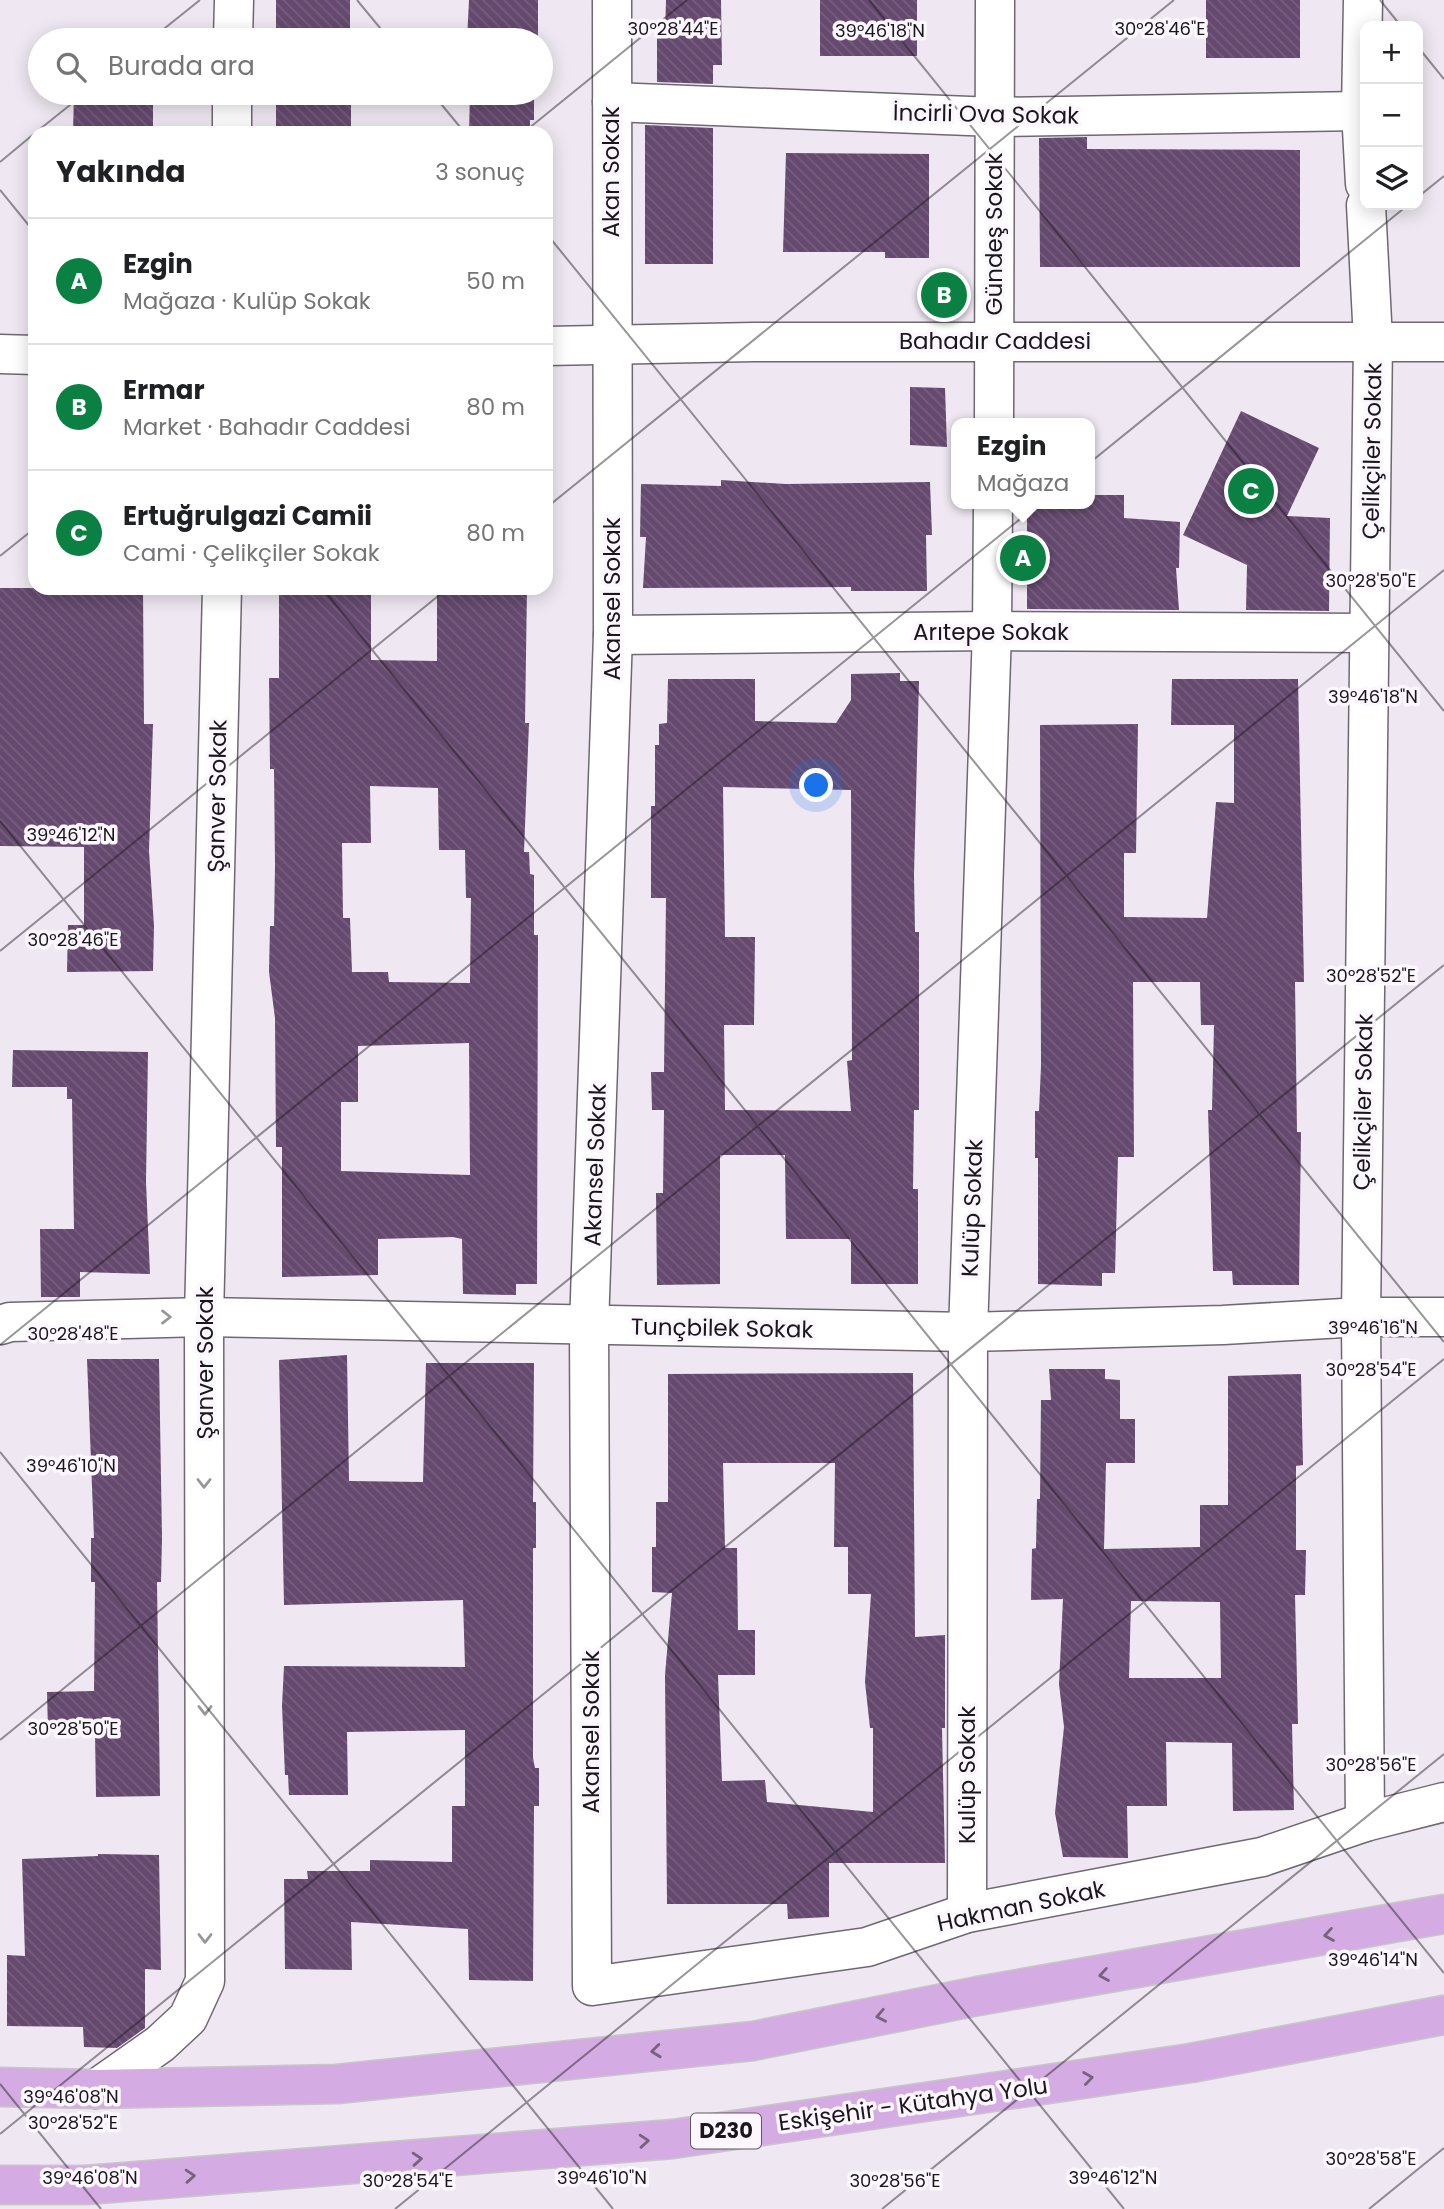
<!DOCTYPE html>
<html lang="tr">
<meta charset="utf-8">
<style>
body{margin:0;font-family:Poppins,sans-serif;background:#f2f2f2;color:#202124}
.controls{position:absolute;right:21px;top:21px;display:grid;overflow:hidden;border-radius:14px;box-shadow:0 4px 18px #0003}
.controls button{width:63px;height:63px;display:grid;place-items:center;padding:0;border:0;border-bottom:2px solid #e0e0e0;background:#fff;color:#202124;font:35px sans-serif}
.you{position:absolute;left:817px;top:786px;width:24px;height:24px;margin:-18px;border:5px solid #fff;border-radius:50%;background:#1a73e8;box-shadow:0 0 0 10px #1a73e833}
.badge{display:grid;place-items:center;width:46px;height:46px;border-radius:50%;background:#0b8043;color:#fff;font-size:23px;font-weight:700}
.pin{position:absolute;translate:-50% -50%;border:4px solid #fff;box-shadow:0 2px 7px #0006}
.popup{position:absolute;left:951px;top:418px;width:144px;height:91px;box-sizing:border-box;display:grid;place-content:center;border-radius:14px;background:#fff;filter:drop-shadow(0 2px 5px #0005);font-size:23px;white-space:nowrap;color:#757577}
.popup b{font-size:26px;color:#202124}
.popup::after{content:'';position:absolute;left:50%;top:100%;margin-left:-14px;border:14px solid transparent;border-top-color:#fff}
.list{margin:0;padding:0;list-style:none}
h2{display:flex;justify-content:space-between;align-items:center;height:91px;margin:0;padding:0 28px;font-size:30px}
h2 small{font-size:23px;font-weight:400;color:#757577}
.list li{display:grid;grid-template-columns:46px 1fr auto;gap:21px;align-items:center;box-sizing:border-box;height:126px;padding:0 28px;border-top:2px solid #e0e0e0}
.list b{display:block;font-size:26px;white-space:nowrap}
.list p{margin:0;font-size:23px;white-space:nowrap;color:#757577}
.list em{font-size:23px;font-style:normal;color:#757577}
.icon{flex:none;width:38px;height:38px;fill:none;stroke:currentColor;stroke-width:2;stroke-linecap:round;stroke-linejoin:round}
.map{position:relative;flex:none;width:1444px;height:2209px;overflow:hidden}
.search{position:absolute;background:#fff;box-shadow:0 4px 18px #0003;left:28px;top:28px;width:525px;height:77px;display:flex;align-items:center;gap:18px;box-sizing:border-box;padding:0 24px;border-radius:38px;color:#757577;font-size:26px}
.panel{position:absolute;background:#fff;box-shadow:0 4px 18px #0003;left:28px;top:126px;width:525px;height:469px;border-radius:21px}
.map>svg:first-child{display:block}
</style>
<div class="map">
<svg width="1444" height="2209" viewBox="0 0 1444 2209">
<defs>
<pattern id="building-back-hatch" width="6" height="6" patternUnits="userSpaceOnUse" patternTransform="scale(1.75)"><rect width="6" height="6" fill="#65496f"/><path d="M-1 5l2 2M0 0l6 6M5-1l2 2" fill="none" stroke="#765f7e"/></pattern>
</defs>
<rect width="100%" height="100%" fill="#efe8f2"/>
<g fill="url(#building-back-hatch)" fill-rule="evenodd">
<rect x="276" y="0" width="74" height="40"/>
<path d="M469,0H538V40H467Z"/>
<path d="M666,0H721L722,65H713V84L657,82V38H665Z"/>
<rect x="820" y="0" width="97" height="56"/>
<rect x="1206" y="0" width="94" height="58"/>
<path d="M74,93H153V133H73Z"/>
<rect x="276" y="93" width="75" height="40"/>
<path d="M470,93H534V120H530V133H469Z"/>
<path d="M645,125L713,128V264H645Z"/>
<path d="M1087,137V149L1300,150V267H1040L1039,138Z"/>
<path d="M786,153L929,154V258H885V252H783Z"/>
<path d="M910,387L945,388L947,447L910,445Z"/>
<path d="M1241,411L1319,448L1287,516L1330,518L1329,611L1246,610L1247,565L1183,535Z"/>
<path d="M721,480L786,484L930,482L932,535H926L927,591H851V587L643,588L646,537H640L641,484L721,486Z"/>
<path d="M1089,495H1124V518L1180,522L1179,568H1176L1179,610L1027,609V504H1089Z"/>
<path d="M0,588H143L144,724H153L149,851L154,926L153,971L67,972L68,925H84V847L0,846Z"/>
<path d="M279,588H361V595H371V660L437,661V588H527L525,723H529L524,852H529L530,874L534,875V935H538L537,1284H516V1295L463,1294L462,1239L453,1237L378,1239V1275L282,1277V1147H276L275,1018L269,972L270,926H274L275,865L274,769H270L269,678H279ZM370,786L438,788L439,850H465L466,898H471L470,983L389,982L388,972H352L350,918H343L342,843H371ZM469,1043L470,1175L341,1171V1102H358V1046Z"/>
<path d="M900,673V681H919L914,875L915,932H919V1110H914L913,1189H918V1284H851V1239H786L785,1155H720V1284L657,1285L656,1193H663L664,1110H652L651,1072H664L666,898H651V806H655V745H659V724L667,723L668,679H755V721L836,723L851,700V674ZM723,787L851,790L852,1060L847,1061L851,1111L725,1110L724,1025H754L755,937H725Z"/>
<path d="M1172,679H1298L1304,982H1295L1297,1132H1301L1299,1285H1233L1232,1271H1213L1208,1110H1212L1214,1025H1201L1200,982H1133L1134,1157H1118L1115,1273H1102V1286L1038,1284V1158H1035V1111H1039L1041,1066L1040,725L1138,724L1136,853H1124V917L1207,918L1216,802L1234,803V725H1171Z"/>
<path d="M13,1050L148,1052L146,1182L150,1274L80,1272V1297H41L40,1229H74L72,1099H67V1087H12Z"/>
<path d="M347,1355L349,1481L423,1482L426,1363H534L533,1502H536V1548H533V1758L535,1768H539V1806H534L533,1981L469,1980L468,1929L351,1922L352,1970L285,1969L284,1879H308L307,1871H370V1860L452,1862V1806H465V1730L347,1732L348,1795H289L288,1775H285L282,1706L284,1666L465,1667L463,1600L284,1605L279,1360Z"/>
<path d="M87,1359H159L162,1538L161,1582H157L160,1796L96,1797L95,1732L48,1731L47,1692L94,1691L95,1582H91V1538H94Z"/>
<path d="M1049,1369H1105V1379L1120,1380V1419H1135V1463H1106L1104,1549L1200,1547V1505H1228V1376L1301,1374L1303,1465L1296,1466V1550H1306L1305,1595H1295L1298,1724H1292L1294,1810L1233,1811L1232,1743L1166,1742L1167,1806H1127L1128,1858L1063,1857L1055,1813L1064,1727L1059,1684L1063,1599L1031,1600L1032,1549L1036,1548L1037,1499H1040L1041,1400H1051ZM1131,1601L1220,1602L1221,1678H1129Z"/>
<path d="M913,1373L915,1637L945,1635V1728H942L945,1863H829V1917L788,1919L787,1904H667L665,1675L672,1593L652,1592V1547H656V1502H668V1374ZM723,1463H835L834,1547H848V1594H871L865,1682L870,1728H873V1812L767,1802L765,1780L722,1781L718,1675H755V1630H738L737,1548H725Z"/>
<path d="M98,1854L159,1855L161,1970L145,1969V2028L117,2048L84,2047L83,2027L7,2026V1955L25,1956L22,1859L98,1856Z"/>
</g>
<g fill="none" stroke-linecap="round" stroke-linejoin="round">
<defs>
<g id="minor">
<path d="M612,0L613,635L589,1326L592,1986L867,1947L967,1913L1262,1857L1365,1822L1444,1802"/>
<path d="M1363,0L1361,111L1365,184"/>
<path d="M233,40L234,0"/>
<path d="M612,102L995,117L1361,111"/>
<path d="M232,133V93"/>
<path d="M546,346L754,342H1444"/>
<path d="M0,354L35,355"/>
<path d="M994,423L995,0"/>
<path d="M613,635L992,631L1369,633"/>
<path d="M0,1325L10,1322L204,1317L968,1332L1223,1325L1361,1317H1444"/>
<path d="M1365,1822L1361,1317L1373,340L1366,205"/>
<path d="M967,1913L968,1332L992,631L993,504"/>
<path d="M96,2089L160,2044L188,2018L205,1981L204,1317L222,588"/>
</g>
<g id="trunk">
<path d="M0,2087L96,2089L337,2084L753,2041L978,1996L1444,1914"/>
<path d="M0,2185H86L673,2139L1191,2063L1444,2015"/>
</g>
</defs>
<use href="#minor" stroke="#6f6871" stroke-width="41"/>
<use href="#trunk" stroke="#c8c7c8" stroke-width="41"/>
<use href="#minor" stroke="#fff" stroke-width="38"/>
<use href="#trunk" stroke="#d4abe2" stroke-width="38"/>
</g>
<defs><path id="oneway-chevron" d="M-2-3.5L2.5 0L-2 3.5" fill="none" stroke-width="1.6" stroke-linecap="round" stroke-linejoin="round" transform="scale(1.75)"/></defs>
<g stroke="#989798">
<use href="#oneway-chevron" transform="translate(166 1317)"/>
<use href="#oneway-chevron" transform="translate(204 1483) rotate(90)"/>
<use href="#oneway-chevron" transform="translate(205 1710) rotate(90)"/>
<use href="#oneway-chevron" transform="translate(205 1938) rotate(90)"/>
</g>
<g stroke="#77617e">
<use href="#oneway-chevron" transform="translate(1329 1935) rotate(170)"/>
<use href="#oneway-chevron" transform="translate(1104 1975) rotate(170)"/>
<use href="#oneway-chevron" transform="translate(881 2016) rotate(169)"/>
<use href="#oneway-chevron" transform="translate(656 2051) rotate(174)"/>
<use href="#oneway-chevron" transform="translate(1088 2078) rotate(-8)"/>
<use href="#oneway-chevron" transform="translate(644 2141) rotate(-4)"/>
<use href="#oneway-chevron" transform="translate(417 2159) rotate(-4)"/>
<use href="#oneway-chevron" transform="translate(190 2176) rotate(-4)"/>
</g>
<path fill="none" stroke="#1a171b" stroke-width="2" stroke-opacity="0.45" d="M357,0L390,40M869,0L1444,711M1380,0L1401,26M150,40L200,0M1418,47L1444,79M432,93L465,133M35,133L85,93M523,133L687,0M0,162L35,133M0,190L35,233M1418,197L1444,176M546,233L1444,1342M546,508L1174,0M0,556L35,528M322,588L1444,1973M0,821L1124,2209M0,951L448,588M0,1345L1408,205M0,1452L613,2209M0,1740L1444,570M0,2084L101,2209M0,2134L1444,965M395,2209L1444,1359M882,2209L1444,1754M1369,2209L1444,2148"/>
<g text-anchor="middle" stroke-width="7" stroke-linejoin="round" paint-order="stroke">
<rect fill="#fcf6fe" stroke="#5e5a5f" stroke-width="2" x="691" y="2113.5" width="70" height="35" rx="5"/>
<g font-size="21" font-weight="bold" fill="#1a171b">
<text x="726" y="2138">D230</text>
</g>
<g font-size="23" fill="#1a171b" stroke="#fcf6fe">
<text transform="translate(986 114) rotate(1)" y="8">İncirli Ova Sokak</text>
<text transform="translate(611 172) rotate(-90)" y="8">Akan Sokak</text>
<text transform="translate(994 234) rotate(-90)" y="8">Gündeş Sokak</text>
<text x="995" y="349">Bahadır Caddesi</text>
<text transform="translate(1372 451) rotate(-89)" y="8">Çelikçiler Sokak</text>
<text transform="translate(612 599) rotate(-90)" y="8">Akansel Sokak</text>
<text x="991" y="640">Arıtepe Sokak</text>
<text transform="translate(217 796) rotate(-89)" y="8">Şanver Sokak</text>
<text transform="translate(1363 1102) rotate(-89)" y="8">Çelikçiler Sokak</text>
<text transform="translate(595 1165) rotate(-88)" y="8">Akansel Sokak</text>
<text transform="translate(972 1208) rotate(-88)" y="8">Kulüp Sokak</text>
<text transform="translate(722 1328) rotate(1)" y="8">Tunçbilek Sokak</text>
<text transform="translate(205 1363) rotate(-90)" y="8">Şanver Sokak</text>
<text transform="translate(591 1732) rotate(-90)" y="8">Akansel Sokak</text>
<text transform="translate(967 1775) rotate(-90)" y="8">Kulüp Sokak</text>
<text transform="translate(1021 1906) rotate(-12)" y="8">Hakman Sokak</text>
<text transform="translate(913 2104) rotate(-8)" y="8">Eskişehir - Kütahya Yolu</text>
</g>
</g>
<g font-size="18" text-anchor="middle" fill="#1a171b" stroke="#fcf6fe" stroke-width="7" stroke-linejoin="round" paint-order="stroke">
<text x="673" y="35">30°28'44"E</text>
<text x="1160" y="35">30°28'46"E</text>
<text x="880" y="37">39°46'18"N</text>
<text x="1371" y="587">30°28'50"E</text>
<text x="1373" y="703">39°46'18"N</text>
<text x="71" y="841">39°46'12"N</text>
<text x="73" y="946">30°28'46"E</text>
<text x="1371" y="982">30°28'52"E</text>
<text x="1373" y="1334">39°46'16"N</text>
<text x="73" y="1340">30°28'48"E</text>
<text x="1371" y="1376">30°28'54"E</text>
<text x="71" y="1472">39°46'10"N</text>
<text x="73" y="1735">30°28'50"E</text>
<text x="1371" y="1771">30°28'56"E</text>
<text x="1373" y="1966">39°46'14"N</text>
<text x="71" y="2103">39°46'08"N</text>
<text x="73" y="2129">30°28'52"E</text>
<text x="1371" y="2165">30°28'58"E</text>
<text x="90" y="2184">39°46'08"N</text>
<text x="602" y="2184">39°46'10"N</text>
<text x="1113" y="2184">39°46'12"N</text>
<text x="408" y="2187">30°28'54"E</text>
<text x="895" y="2187">30°28'56"E</text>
</g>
</svg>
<div class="controls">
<button>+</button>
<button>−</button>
<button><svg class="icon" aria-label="layers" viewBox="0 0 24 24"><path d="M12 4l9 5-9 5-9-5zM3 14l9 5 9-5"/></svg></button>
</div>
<div class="you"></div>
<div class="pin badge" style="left:1023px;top:558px">A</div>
<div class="popup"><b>Ezgin</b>Mağaza</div>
<div class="pin badge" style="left:944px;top:295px">B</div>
<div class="pin badge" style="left:1251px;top:491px">C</div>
<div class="search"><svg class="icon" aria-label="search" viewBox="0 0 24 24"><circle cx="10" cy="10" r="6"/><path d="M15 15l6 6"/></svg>Burada ara</div>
<section class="panel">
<h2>Yakında<small>3 sonuç</small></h2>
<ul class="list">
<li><span class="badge">A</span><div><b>Ezgin</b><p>Mağaza · Kulüp Sokak</p></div><em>50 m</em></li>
<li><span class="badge">B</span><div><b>Ermar</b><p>Market · Bahadır Caddesi</p></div><em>80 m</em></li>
<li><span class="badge">C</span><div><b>Ertuğrulgazi Camii</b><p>Cami · Çelikçiler Sokak</p></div><em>80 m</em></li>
</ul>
</section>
</div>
